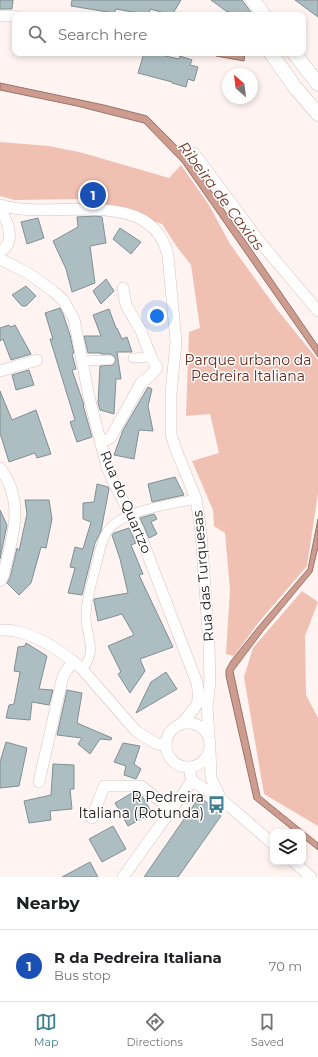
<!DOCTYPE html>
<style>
body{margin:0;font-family:Montserrat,sans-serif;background:#f2f2f2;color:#202124}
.controls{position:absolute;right:12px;bottom:12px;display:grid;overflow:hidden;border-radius:8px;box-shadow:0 2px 6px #0003}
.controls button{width:36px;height:36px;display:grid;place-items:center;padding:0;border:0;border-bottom:1px solid #e0e0e0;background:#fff;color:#202124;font:20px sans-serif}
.compass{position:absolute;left:222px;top:68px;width:36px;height:36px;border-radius:50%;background:#fff;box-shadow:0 2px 6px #0003;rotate:332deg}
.you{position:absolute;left:157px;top:316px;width:14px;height:14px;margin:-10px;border:3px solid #fff;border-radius:50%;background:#1a73e8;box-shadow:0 0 0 6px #1a73e833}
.badge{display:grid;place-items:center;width:26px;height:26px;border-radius:50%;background:#3c7f90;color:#fff;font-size:13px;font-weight:700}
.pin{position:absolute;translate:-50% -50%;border:2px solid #fff;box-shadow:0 1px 4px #0006}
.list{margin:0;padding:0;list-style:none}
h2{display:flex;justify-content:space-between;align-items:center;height:52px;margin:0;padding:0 16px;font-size:17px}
h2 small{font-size:13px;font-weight:400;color:#757577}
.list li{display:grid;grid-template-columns:26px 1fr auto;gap:12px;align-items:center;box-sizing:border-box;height:72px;padding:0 16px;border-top:1px solid #e0e0e0}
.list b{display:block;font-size:15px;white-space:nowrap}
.list p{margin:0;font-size:13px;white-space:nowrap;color:#757577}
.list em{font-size:13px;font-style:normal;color:#757577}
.icon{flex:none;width:22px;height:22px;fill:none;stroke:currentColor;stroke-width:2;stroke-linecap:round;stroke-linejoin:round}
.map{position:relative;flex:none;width:318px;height:877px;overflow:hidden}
.search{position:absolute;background:#fff;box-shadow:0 2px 6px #0003;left:12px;right:12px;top:12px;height:44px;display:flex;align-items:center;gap:10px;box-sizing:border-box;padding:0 14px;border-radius:8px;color:#757577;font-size:15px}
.sheet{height:124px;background:#fff}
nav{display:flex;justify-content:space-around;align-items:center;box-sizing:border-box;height:56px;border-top:1px solid #e0e0e0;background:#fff;font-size:11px;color:#757577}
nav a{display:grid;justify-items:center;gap:2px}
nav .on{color:#3c7f90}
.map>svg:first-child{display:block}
</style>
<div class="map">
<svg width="318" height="877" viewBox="0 0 318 877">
<rect width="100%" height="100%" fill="#fff4f2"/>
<g fill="#f0c0b3">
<path d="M0,142L49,146L83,153L169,178L181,165L209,205L230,244L279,312L318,360V493L307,566L258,623L234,656L226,654L230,590L225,533L214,526L213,510L192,461L219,453L210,414L186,416L189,332L200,328L191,265L177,247L162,224L84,199L14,200L0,196Z"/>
<path d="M302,591L318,602L305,636L306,695L318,718V826L264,794L244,677L253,648Z"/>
</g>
<g fill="#cd9c8f" stroke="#98746a">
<path d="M216,53H245L244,61L216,56Z"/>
<path d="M0,83L104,105L147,116L187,156L318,346V357L182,162L144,123L77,106L0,90Z"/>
<path d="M318,519V547L312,572L263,631L233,671L260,796L318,843V850L303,838V832H295L254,799L226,676V670L231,661L258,627L308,569Z"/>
</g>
<g fill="#acbec2" stroke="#7f9094">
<path d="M0,0H13L12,9H0Z"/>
<path d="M72,0H181L172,15L150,9L149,15L116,9L114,13L71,6Z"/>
<path d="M211,0H242L253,15H238L226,11Z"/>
<path d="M295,0H318V17Z"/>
<path d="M144,53H152L179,59L180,56L192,60L190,65L198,67L194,81L188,79L186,87L172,83V82L138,73Z"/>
<path d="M96,216L102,217L106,243L90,246L95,283L72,292L66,269L53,241L78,227L77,217Z"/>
<path d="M38,218L44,238L27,244L21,222Z"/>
<path d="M120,228L141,242L131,254L113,239Z"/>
<path d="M106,279L114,291L101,304L93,291Z"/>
<path d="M26,286L36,296L26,306H22L12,295Z"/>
<path d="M60,308L63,314L70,335L74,353L72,354L76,369L72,370L84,405H83L92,437L77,442L70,422L75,420L50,339H53L45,313Z"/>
<path d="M109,309L116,328H117L122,339L127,337L132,352H117L121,379H116L114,414L100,410L98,403L100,366L113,365L115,362V357L110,354H101V353H88L84,336H101L93,315Z"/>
<path d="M9,325L11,327L15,325L31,354L11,360L3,339L0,341V328Z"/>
<path d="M29,370L34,385L16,390L12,375Z"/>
<path d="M148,387L152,389L148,406L153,431L139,430L134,459L114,455L123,430Z"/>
<path d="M0,391L12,420L36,410L51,454L37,458L35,453L9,462L0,433Z"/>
<path d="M175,477L184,495L152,502L148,484Z"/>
<path d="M97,484L108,487L109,489L101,531L95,543L82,595L68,593L75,568L70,567L75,547L83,549L91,522L83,519V503L94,502Z"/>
<path d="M25,500H49L52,519L46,548L41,547L31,583L19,595L7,583L10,578L17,548L19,551L27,514Z"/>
<path d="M0,510L7,525L0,559Z"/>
<path d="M154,514L157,519L151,522L157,534L149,538L140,518Z"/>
<path d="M129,528L136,543L131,545L143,574L139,575L173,647L140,659L145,671L130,693L118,674L121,672L108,646L134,635L122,614L98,621L94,601V599L128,593L120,559L112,535L114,533Z"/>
<path d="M26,643L47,656L39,689L53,690L49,705L32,702L30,720L6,718L9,705L14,704L20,672L14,671L18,647L25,646Z"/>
<path d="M166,672L177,689L136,713L151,682Z"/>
<path d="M67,690L82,693L77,723L112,738L111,740L100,739L90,754L78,744L82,738L57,735Z"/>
<path d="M6,742L27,748L19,786L0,788V762Z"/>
<path d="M123,743L140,746L134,764L141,769L136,779L124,775L126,766L114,762Z"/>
<path d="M53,764L74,765V789H70L72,809L50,811L51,820L29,823L24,801L51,795Z"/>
<path d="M132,793H139L142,796L152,813L128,826L115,803Z"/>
<path d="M200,796L221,816L178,877H144Z"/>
<path d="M113,826L126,849L102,862L89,839Z"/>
<path d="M90,862L98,877H62Z"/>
</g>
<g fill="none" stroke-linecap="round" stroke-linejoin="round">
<defs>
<g id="pedestrian">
<path d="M133,358L151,357"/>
<path d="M83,361L110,360"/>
<path d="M82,669C97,652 88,641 86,620C85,604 91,586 95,570C99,557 100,543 107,532C120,510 173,504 196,499"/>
</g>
<g id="minor">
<path d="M0,16H15"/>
<path d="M194,153L260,242L318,311"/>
<path d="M0,205C49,222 152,183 168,256L176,342L171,393V434L175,447L196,499L201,532L209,645L210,682L207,707L209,735"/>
<path d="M0,210C9,222 16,243 0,252"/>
<path d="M0,259L28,273L53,291L63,300L74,319L89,397L107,467L114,483L138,529L197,683C201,706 196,706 182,723"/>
<path d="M123,288L126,305L141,331L151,357L157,368"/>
<path d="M0,371L37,360"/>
<path d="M101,443L111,437L141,383L149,377L157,368"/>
<path d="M0,468C26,503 12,538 3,576L0,581"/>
<path d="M0,630C5,630 11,630 15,631C39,636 64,653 82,669L136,731L155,743L166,746"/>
<circle cx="188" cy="745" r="22"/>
<path d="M210,750L211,778L221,799L273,844"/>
<path d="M190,773L192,781L221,799"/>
<path d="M39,782L63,676L73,661"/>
<path d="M92,818L104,786H141L172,810"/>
<path d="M294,862L311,877"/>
<path d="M123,877L192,781"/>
</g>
<g id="tertiary">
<path d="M253,0L264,15"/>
<path d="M271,53L294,86L318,114"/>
<path d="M294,53L318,84"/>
</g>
</defs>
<use href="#pedestrian" stroke="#d4c3be" stroke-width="10"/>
<use href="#minor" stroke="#d4c3be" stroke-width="12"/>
<use href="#tertiary" stroke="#d4c3be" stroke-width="15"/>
<use href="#pedestrian" stroke="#fff" stroke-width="9"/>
<use href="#minor" stroke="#fff" stroke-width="11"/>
<use href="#tertiary" stroke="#fff" stroke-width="14"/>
</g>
<defs>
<symbol id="bus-bare" viewBox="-9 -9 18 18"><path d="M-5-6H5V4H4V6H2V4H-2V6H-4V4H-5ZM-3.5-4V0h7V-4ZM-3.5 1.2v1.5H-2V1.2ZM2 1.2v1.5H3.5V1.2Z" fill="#3c7f90" stroke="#fff" stroke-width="2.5" paint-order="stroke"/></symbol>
</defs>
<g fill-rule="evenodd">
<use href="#bus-bare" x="204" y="792" width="25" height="25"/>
</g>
<g text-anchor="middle" stroke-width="3" stroke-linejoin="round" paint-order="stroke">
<g font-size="14" fill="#66291a" stroke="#fff">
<text x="248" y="365">Parque urbano da<tspan x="248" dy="16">Pedreira Italiana</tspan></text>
</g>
<g font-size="14" fill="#1d1715" stroke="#fff">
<text transform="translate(126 502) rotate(67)" y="5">Rua do Quartzo</text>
<text transform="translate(203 576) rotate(-95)" y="5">Rua das Turquesas</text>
</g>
<g font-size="14" fill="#1d1715" stroke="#fff" text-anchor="end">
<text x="204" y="802">R Pedreira<tspan x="204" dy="16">Italiana (Rotunda)</tspan></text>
</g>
<g font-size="15" font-style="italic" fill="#733525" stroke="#fff">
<text transform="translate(221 196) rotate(53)" y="5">Ribeira de Caxias</text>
</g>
</g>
</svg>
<div class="controls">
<button><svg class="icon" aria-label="layers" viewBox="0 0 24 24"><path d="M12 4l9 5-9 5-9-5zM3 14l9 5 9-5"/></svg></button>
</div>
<svg class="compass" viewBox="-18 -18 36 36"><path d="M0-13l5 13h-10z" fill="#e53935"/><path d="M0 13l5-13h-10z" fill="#757577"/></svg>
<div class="you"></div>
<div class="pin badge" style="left:93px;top:195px;background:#1a4fb4">1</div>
<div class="search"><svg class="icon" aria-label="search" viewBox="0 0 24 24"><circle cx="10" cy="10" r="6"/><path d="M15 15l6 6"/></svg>Search here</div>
</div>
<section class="sheet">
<h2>Nearby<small></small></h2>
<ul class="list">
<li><span class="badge" style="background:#1a4fb4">1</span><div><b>R da Pedreira Italiana</b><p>Bus stop</p></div><em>70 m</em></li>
</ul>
</section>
<nav>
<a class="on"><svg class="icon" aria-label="map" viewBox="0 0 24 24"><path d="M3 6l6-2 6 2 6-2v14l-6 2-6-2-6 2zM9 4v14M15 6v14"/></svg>Map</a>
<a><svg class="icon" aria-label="directions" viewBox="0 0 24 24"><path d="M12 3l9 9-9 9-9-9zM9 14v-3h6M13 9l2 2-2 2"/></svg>Directions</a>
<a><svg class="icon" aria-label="saved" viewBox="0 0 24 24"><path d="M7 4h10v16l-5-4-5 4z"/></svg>Saved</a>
</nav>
